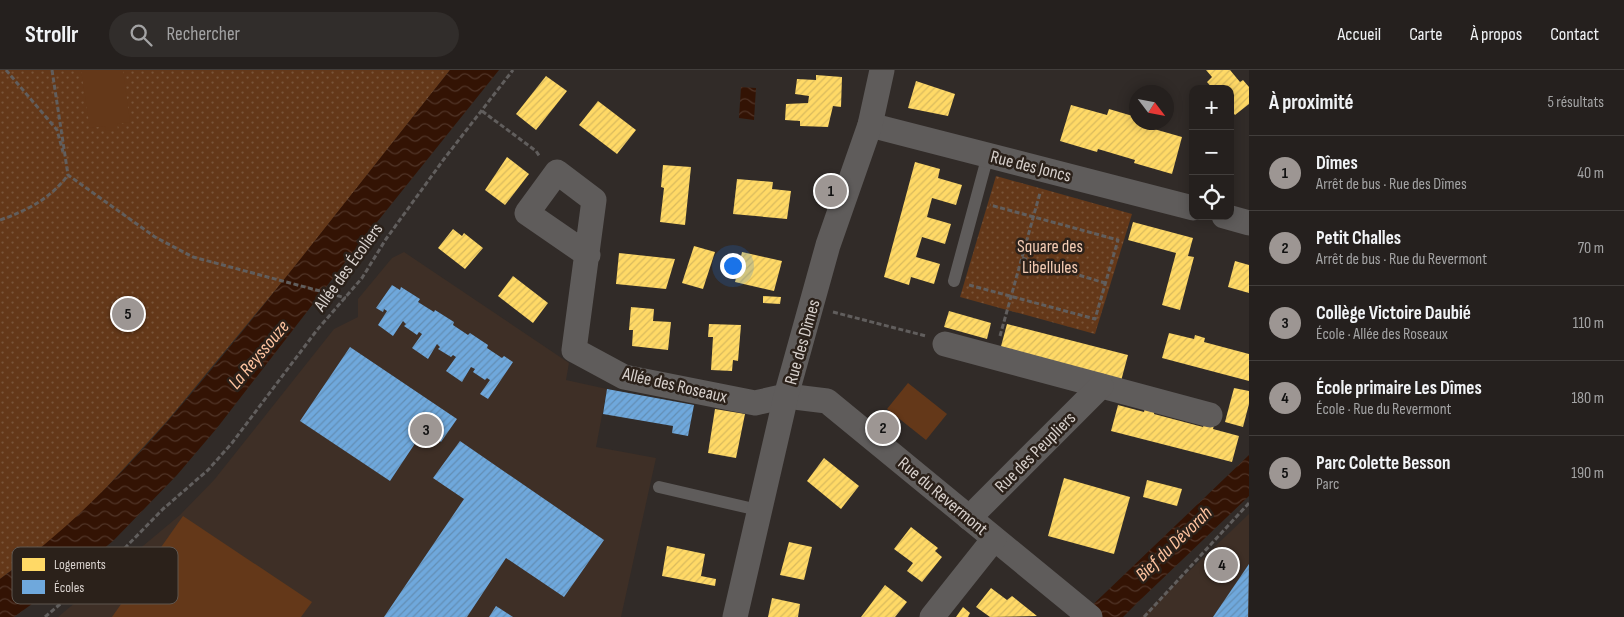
<!DOCTYPE html>
<html lang="fr">
<meta charset="utf-8">
<style>
body{margin:0;font-family:"Sofia Sans Condensed",sans-serif;background:#312d2b;color:#f1f3f6}
.controls{position:absolute;right:15px;top:15px;display:grid;overflow:hidden;border-radius:10px;box-shadow:0 2px 12px #0003}
.controls button{width:45px;height:45px;display:grid;place-items:center;padding:0;border:0;border-bottom:1px solid #423e3c;background:#25201e;color:#f1f3f6;font:25px sans-serif}
.compass{position:absolute;left:1129px;top:15px;width:45px;height:45px;border-radius:50%;background:#25201e;box-shadow:0 2px 12px #0003;rotate:122deg}
.you{position:absolute;left:732px;top:195px;width:18px;height:18px;margin:-12px;border:4px solid #fff;border-radius:50%;background:#1a73e8;box-shadow:0 0 0 8px #1a73e833}
.badge{display:grid;place-items:center;width:32px;height:32px;border-radius:50%;background:#9d9693;color:#111;font-size:16px;font-weight:700}
.pin{position:absolute;translate:-50% -50%;border:2px solid #fff;box-shadow:0 1px 5px #0006}
.list{margin:0;padding:0;list-style:none}
h2{display:flex;justify-content:space-between;align-items:center;height:65px;margin:0;padding:0 20px;font-size:21px}
h2 small{font-size:16px;font-weight:400;color:#a3a3a4}
.list li{display:grid;grid-template-columns:32px 1fr auto;gap:15px;align-items:center;box-sizing:border-box;height:75px;padding:0 20px;border-top:1px solid #423e3c}
.list b{display:block;font-size:19px;white-space:nowrap}
.list p{margin:0;font-size:16px;white-space:nowrap;color:#a3a3a4}
.list em{font-size:16px;font-style:normal;color:#a3a3a4}
.icon{flex:none;width:28px;height:28px;fill:none;stroke:currentColor;stroke-width:2;stroke-linecap:round;stroke-linejoin:round}
.map{position:relative;flex:none;width:1249px;height:547px;overflow:hidden}
header{display:flex;align-items:center;gap:30px;box-sizing:border-box;height:70px;padding:0 25px;background:#25201e;border-bottom:1px solid #423e3c}
header strong{font-size:24px}
nav{display:flex;gap:28px;margin-inline-start:auto;font-size:18px}
.search{width:350px;height:45px;background:#312d2b;display:flex;align-items:center;gap:12px;box-sizing:border-box;padding:0 18px;border-radius:28px;color:#a3a3a4;font-size:19px}
main{display:flex}
aside{flex:1;background:#25201e}
.map>svg:first-child{display:block}
</style>
<header>
<strong>Strollr</strong>
<div class="search"><svg class="icon" aria-label="search" viewBox="0 0 24 24"><circle cx="10" cy="10" r="6"/><path d="M15 15l6 6"/></svg>Rechercher</div>
<nav><a>Accueil</a><a>Carte</a><a>À propos</a><a>Contact</a></nav>
</header>
<main>
<div class="map">
<svg width="1249" height="547" viewBox="0 0 1249 547">
<defs>
<pattern id="park-dots" width="8" height="8" patternUnits="userSpaceOnUse" patternTransform="scale(1.25)"><rect width="8" height="8" fill="#643819"/><path d="M2 2h.1M6 6h.1" fill="none" stroke="#795439" stroke-width="1.8" stroke-linecap="round"/></pattern>
<pattern id="water-waves" width="16" height="10" patternUnits="userSpaceOnUse" patternTransform="scale(1.25)"><rect width="16" height="10" fill="#331304"/><path d="M0 5q4-4 8 0t8 0" fill="none" stroke="#503427"/></pattern>
<pattern id="homes-hatch" width="6" height="6" patternUnits="userSpaceOnUse" patternTransform="scale(1.25)"><rect width="6" height="6" fill="#ffd966"/><path d="M-1 1l2-2M0 6l6-6M5 7l2-2" fill="none" stroke="#d9ba5e"/></pattern>
<pattern id="schools-hatch" width="6" height="6" patternUnits="userSpaceOnUse" patternTransform="scale(1.25)"><rect width="6" height="6" fill="#6fa8dc"/><path d="M-1 1l2-2M0 6l6-6M5 7l2-2" fill="none" stroke="#638eb4"/></pattern>
</defs>
<rect width="100%" height="100%" fill="#312b28"/>
<g fill="#3e2f26">
<path d="M404,182L569,293L566,310L607,319L596,377L656,388L621,547H58L180,445L214,410L334,259L358,247V229L392,188Z"/>
<path d="M1249,444V547H1141Z"/>
</g>
<g fill="url(#park-dots)">
<path d="M0,0H450L292,200L168,350L85,441L50,471L0,509Z"/>
<path d="M996,106L1132,144L1095,264L960,227Z"/>
</g>
<g fill="#643819">
<path d="M81,0H123L130,52L117,54L118,60L106,61L105,56L90,58Z"/>
<path d="M908,313L947,344L926,370L887,339Z"/>
<path d="M183,446L312,532L301,547H112Z"/>
</g>
<g fill="url(#water-waves)">
<path d="M450,0H499L357,177L217,358L177,405L114,470L76,502L14,547H0V509C99,438 174,346 250,252C317,169 383,84 450,0Z"/>
<path d="M741,17L756,18L754,50L739,48Z"/>
<path d="M1249,385V426L1137,533L1123,547H1080Z"/>
</g>
<g fill="url(#homes-hatch)">
<path d="M1206,0H1230L1240,12L1243,10L1249,17V34L1235,45L1230,39V19H1213L1207,12L1212,7Z"/>
<path d="M816,5L842,7L841,37L833,36L828,57L800,56V51L785,50L786,34L808,33L809,26L795,24L797,9L816,10Z"/>
<path d="M546,6L567,21L536,60L516,44Z"/>
<path d="M916,11L955,24L948,46L908,38Z"/>
<path d="M598,31L636,60L617,84L579,55Z"/>
<path d="M1071,35L1107,45L1109,39L1136,47V52H1148L1147,57L1182,67L1172,104L1134,93L1135,90L1098,79L1097,82L1060,71Z"/>
<path d="M507,87L529,104L505,135L485,120Z"/>
<path d="M915,92L940,99L938,108L962,115L956,135L932,128L927,147L951,154L945,174L922,167L916,187L940,194L934,214L911,207L909,215L884,207Z"/>
<path d="M663,95L691,97L685,155L660,152L664,118L661,117Z"/>
<path d="M737,109L773,112L772,119L791,121L787,149L733,144Z"/>
<path d="M1133,152L1193,168L1188,186L1194,187L1180,240L1162,235L1176,183L1128,170Z"/>
<path d="M453,159L462,166L464,163L483,178L465,199L438,178Z"/>
<path d="M694,176L715,182L703,219L682,213Z"/>
<path d="M742,182L782,191L774,221L735,212Z"/>
<path d="M619,183L675,189L666,219L616,214Z"/>
<path d="M1235,191L1249,195V223L1228,217Z"/>
<path d="M513,206L548,233L533,253L498,226Z"/>
<path d="M763,226L781,227L780,234L763,233Z"/>
<path d="M631,237L654,239L653,251L671,252L668,280L632,276L633,260H629Z"/>
<path d="M949,241L991,253L987,269L944,257Z"/>
<path d="M709,254L741,255L738,291L733,290L732,301L711,300L713,267H708Z"/>
<path d="M1007,254L1128,285L1121,311L1000,280Z"/>
<path d="M1169,263L1194,269L1195,265L1205,268L1204,272L1249,284V311L1162,288Z"/>
<path d="M1234,318L1249,321V334L1243,357L1225,352Z"/>
<path d="M1118,335L1144,342L1145,337L1155,339L1154,344L1203,357L1205,352L1214,355L1213,359L1239,366L1232,392L1111,361Z"/>
<path d="M715,339L745,344L736,388L708,383Z"/>
<path d="M824,388L859,416L841,439L807,411Z"/>
<path d="M1064,408L1130,427L1114,484L1048,466Z"/>
<path d="M1147,410L1182,419L1177,436L1143,427Z"/>
<path d="M911,457L938,478L935,481L942,487L922,512L907,501L913,493L894,479Z"/>
<path d="M789,472L812,477L804,510L780,505Z"/>
<path d="M667,476L705,484L701,506L716,509L715,516L662,506Z"/>
<path d="M885,515L907,532L895,547H861Z"/>
<path d="M991,518L1007,530L1012,526L1037,546L990,547L976,537Z"/>
<path d="M772,528L800,534L798,547H768Z"/>
<path d="M963,537L970,543L968,547H956Z"/>
</g>
<g fill="url(#schools-hatch)">
<path d="M392,215L400,220L401,217L420,229L418,232L434,242L435,240L454,252L453,255L468,265L470,263L488,275L487,278L502,288L504,286L513,292L488,329L480,324L490,310L487,308L485,310L473,302L475,299L471,297L462,312L446,301L456,287L453,285L451,287L438,279L440,277L437,274L428,289L412,278L422,264L419,262L417,265L404,256L406,254L403,251L393,266L378,255L387,241L384,239L383,242L376,238Z"/>
<path d="M350,277L457,349L441,372L424,360L390,411L300,351Z"/>
<path d="M607,319L694,335L688,366L672,363L673,356L603,344Z"/>
<path d="M460,371L604,470L564,527L506,488L467,547H384L464,429L433,408Z"/>
<path d="M1249,494L1248,547H1213Z"/>
<path d="M496,536L513,547H489Z"/>
</g>
<g fill="none" stroke-linecap="round" stroke-linejoin="round">
<g stroke="#615e5d" stroke-width="3" stroke-dasharray="5 2.5" stroke-linecap="butt">
<path d="M6,0L57,60L63,82"/>
<path d="M52,0L68,105L155,167L193,187L346,228"/>
<path d="M482,41L536,81L540,87"/>
<path d="M0,150C28,140 50,129 68,105"/>
<path d="M1022,188L1105,213"/>
<path d="M969,215L1095,249L1118,170L990,135"/>
<path d="M833,242L926,266"/>
<path d="M1000,266L1040,123"/>
<path d="M45,547L121,482L163,439L208,400L232,373L317,260L362,208L386,169L444,89L513,0"/>
<path d="M1144,547L1249,433"/>
</g>
<g stroke="#5f5c5b" stroke-width="12">
<path d="M954,211L988,85"/>
<path d="M659,417L758,440"/>
</g>
<g stroke="#5f5c5b" stroke-width="25">
<path d="M870,55L1193,138"/>
<path d="M1224,146L1249,153"/>
<path d="M588,185L527,143L557,102L594,130L574,280L624,307L755,333L786,326L827,331L1090,547"/>
<path d="M945,274L1210,345"/>
<path d="M969,448L1101,316"/>
<path d="M735,547L786,326L828,175L870,55L882,0"/>
<path d="M932,547L994,469"/>
</g>
</g>
<g text-anchor="middle" stroke-width="5" stroke-linejoin="round" paint-order="stroke">
<g font-size="18" fill="#d7d0cc" stroke="#2b211a">
<text transform="translate(1031 96) rotate(14)" y="6">Rue des Joncs</text>
<text transform="translate(348 197) rotate(-54)" y="6">Allée des Écoliers</text>
<text transform="translate(802 272) rotate(-74)" y="6">Rue des Dîmes</text>
<text transform="translate(675 315) rotate(13)" y="6">Allée des Roseaux</text>
<text transform="translate(1035 382) rotate(-45)" y="6">Rue des Peupliers</text>
<text transform="translate(943 426) rotate(40)" y="6">Rue du Revermont</text>
</g>
<g font-size="18" fill="#f4ccb4" stroke="#2b211a">
<text x="1050" y="182">Square des<tspan x="1050" dy="21">Libellules</tspan></text>
</g>
<g font-size="19" font-style="italic" fill="#fec39f" stroke="#2b211a">
<text transform="translate(258 284) rotate(-50)" y="7">La Reyssouze</text>
<text transform="translate(1173 473) rotate(-44)" y="7">Bief du Dévorah</text>
</g>
</g>
<rect x="12" y="477" width="166" height="57" rx="8" fill="#2b211a" stroke="#5f564f" stroke-width="1"/>
<rect x="22" y="488" width="23" height="13" fill="#ffd966"/>
<rect x="22" y="510" width="23" height="14" fill="#6fa8dc"/>
<g font-size="14" fill="#d7d0cc">
<text x="54" y="499">Logements</text>
<text x="54" y="522">Écoles</text>
</g>
</svg>
<div class="controls">
<button>+</button>
<button>−</button>
<button><svg class="icon" aria-label="locate" viewBox="0 0 24 24"><circle cx="12" cy="12" r="6"/><path d="M12 2v4M12 18v4M2 12h4M18 12h4"/></svg></button>
</div>
<svg class="compass" viewBox="-18 -18 36 36"><path d="M0-13l5 13h-10z" fill="#e53935"/><path d="M0 13l5-13h-10z" fill="#a3a3a4"/></svg>
<div class="you"></div>
<div class="pin badge" style="left:831px;top:121px">1</div>
<div class="pin badge" style="left:883px;top:358px">2</div>
<div class="pin badge" style="left:426px;top:360px">3</div>
<div class="pin badge" style="left:1222px;top:495px">4</div>
<div class="pin badge" style="left:128px;top:244px">5</div>
</div>
<aside>
<h2>À proximité<small>5 résultats</small></h2>
<ul class="list">
<li><span class="badge">1</span><div><b>Dîmes</b><p>Arrêt de bus · Rue des Dîmes</p></div><em>40 m</em></li>
<li><span class="badge">2</span><div><b>Petit Challes</b><p>Arrêt de bus · Rue du Revermont</p></div><em>70 m</em></li>
<li><span class="badge">3</span><div><b>Collège Victoire Daubié</b><p>École · Allée des Roseaux</p></div><em>110 m</em></li>
<li><span class="badge">4</span><div><b>École primaire Les Dîmes</b><p>École · Rue du Revermont</p></div><em>180 m</em></li>
<li><span class="badge">5</span><div><b>Parc Colette Besson</b><p>Parc</p></div><em>190 m</em></li>
</ul>
</aside>
</main>
